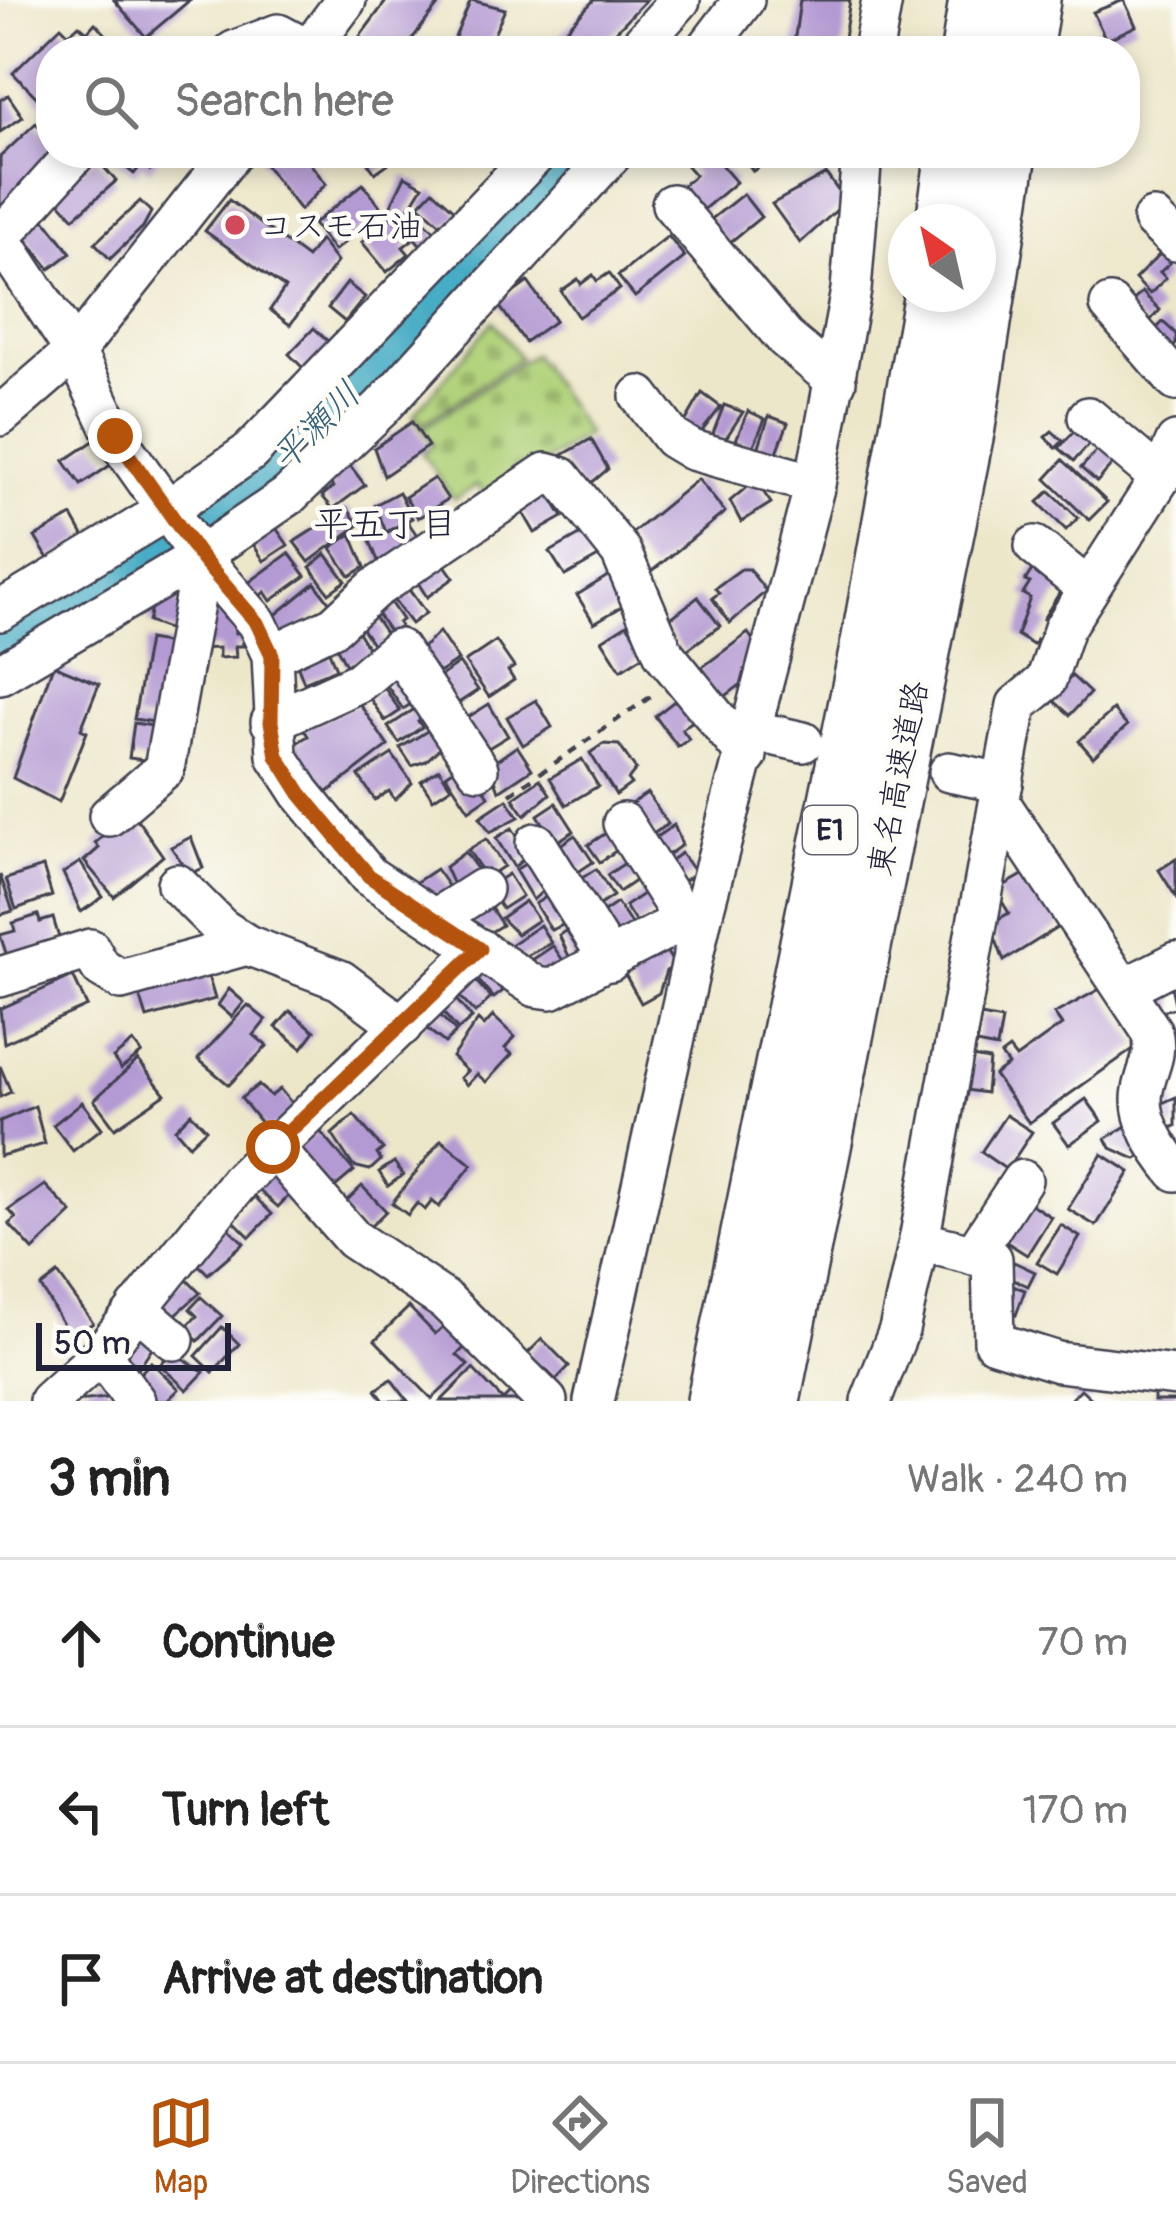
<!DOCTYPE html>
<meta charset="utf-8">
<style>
body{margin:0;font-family:Pangolin,"Klee One",sans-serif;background:#f6f6f6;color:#222}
.compass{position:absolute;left:888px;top:204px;width:108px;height:108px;border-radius:50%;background:#fff;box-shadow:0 6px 18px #0003;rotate:326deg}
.scale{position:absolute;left:36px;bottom:30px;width:195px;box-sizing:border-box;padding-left:12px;border:6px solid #22223b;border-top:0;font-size:33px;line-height:42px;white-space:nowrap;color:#22223b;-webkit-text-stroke:9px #fdfcf7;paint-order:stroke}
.stop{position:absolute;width:36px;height:36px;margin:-27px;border:9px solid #b45309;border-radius:50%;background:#fff}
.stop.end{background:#b45309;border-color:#fff;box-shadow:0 3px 12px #0008}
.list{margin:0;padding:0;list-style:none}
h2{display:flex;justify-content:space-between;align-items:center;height:156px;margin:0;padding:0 48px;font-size:51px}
h2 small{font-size:39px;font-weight:400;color:#767676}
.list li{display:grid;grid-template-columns:78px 1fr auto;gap:36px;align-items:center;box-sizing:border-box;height:168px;padding:0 48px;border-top:3px solid #e0e0e0}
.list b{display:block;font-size:45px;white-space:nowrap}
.list em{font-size:39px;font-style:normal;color:#767676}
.icon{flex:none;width:66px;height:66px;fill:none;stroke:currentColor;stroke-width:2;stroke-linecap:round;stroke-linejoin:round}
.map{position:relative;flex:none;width:1176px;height:1401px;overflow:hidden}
.search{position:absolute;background:#fff;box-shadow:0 6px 18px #0003;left:36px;right:36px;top:36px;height:132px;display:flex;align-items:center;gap:30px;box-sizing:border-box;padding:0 42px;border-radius:48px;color:#767676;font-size:45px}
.sheet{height:660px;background:#fff}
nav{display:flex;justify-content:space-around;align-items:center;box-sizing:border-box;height:168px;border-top:3px solid #e0e0e0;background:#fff;font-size:33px;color:#767676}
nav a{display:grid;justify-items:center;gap:6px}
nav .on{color:#b45309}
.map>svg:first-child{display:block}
</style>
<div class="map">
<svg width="1176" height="1401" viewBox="0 0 1176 1401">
<defs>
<pattern id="cemetery-stones" width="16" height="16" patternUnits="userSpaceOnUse" patternTransform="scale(3)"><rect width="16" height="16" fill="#b1d27a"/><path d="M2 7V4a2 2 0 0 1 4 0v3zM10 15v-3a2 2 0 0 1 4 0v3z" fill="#98b46a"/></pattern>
</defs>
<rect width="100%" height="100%" fill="#fdfcf7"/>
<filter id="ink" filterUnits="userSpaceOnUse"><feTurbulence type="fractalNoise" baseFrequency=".00833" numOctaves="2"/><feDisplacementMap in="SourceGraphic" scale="24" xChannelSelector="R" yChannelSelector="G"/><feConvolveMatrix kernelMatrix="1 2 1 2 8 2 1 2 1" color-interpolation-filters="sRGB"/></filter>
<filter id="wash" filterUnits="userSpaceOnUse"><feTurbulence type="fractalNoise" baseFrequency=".004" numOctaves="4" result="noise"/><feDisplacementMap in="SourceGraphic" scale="48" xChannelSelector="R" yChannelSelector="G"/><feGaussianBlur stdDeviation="2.7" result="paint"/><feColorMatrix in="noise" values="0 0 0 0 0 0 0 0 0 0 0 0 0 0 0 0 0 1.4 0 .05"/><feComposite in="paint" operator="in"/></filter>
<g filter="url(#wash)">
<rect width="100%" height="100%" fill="#ede7ca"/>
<g fill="url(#cemetery-stones)" stroke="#6a7a5a" stroke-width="3">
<path d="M493,321L520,358L420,426L413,416Z"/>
<path d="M533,354L587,434L488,500L478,485L454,499L422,453L433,445L422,429Z"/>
</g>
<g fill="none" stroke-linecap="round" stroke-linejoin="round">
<path stroke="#46acc5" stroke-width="48" d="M0,640L258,482L395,351L584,153"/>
</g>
<g id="blocks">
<g fill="#b49ad3">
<path d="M114,0H190L146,37Z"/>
<path d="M387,0H442L403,51H349Z"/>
<path d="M471,0L505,9L487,51H449Z"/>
<path d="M594,0H646L597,51H545Z"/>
<path d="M800,0H850L842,51H793Z"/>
<path d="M1124,0L1136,26L1106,40L1093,12Z"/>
<path d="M95,23L122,51H51V129L40,117L48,109L13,73L61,26L69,34L79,25L87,32Z"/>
<path d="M8,95L23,117L0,132V100Z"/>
<path d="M36,123L51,139V153H58L0,207V157Z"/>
<path d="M108,153H162L150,170L142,164L134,174Z"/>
<path d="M302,153L326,184L300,210L259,157Z"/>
<path d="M361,153H403L375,173Z"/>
<path d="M688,153H711L736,182L697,215L676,191L695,175L681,159Z"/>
<path d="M741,153H778L753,171Z"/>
<path d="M95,157L116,181L74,218L53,194Z"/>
<path d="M826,174L842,196L840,207L800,243L772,204Z"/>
<path d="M405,176L423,186L404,217L389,209Z"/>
<path d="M363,184L384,211L334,251L313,224Z"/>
<path d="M433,190L459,214L445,228L419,205Z"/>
<path d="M743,194L761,217L728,244L709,221Z"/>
<path d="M229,200L307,258L320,240L337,262L290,325L270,310L285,288L205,231Z"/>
<path d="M140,201L151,212L143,227L110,259L95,243Z"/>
<path d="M413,210L438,234L424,249L401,222Z"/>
<path d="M39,212L71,253L50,269L18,229Z"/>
<path d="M392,217L412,240L403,247L409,254L387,272L362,242Z"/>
<path d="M668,236L685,257L635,297L618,276Z"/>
<path d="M1160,254L1170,263L1160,272L1166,278L1150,294L1135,279Z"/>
<path d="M609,273L620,289L578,317L561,291L578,279L581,284L593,275L597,281Z"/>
<path d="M528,282L555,321L525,342L498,304Z"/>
<path d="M347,283L365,297L345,322L328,308Z"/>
<path d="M1142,292L1160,310L1145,326L1127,307Z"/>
<path d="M1163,322L1176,334V344L1166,355L1148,337Z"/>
<path d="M314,328L333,346L307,372L289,354Z"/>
<path d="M702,393L721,407L698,436L684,424Z"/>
<path d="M724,405L743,412L724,441L712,436Z"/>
<path d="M748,411L765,419L753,447L736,440Z"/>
<path d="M769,416L788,423L776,455L758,449Z"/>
<path d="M412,422L428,446L384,476L374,448Z"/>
<path d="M1080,425L1095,438L1074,461L1059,448Z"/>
<path d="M1052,431L1063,441L1056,448L1045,437Z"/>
<path d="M591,439L608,469L582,491L559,457Z"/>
<path d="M95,440L112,464L81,485L64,461Z"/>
<path d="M1103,444L1119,457L1097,482L1081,468Z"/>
<path d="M345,459L365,485L333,509L322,496L333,487L324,476Z"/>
<path d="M1063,460L1107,502L1089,520L1046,479Z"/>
<path d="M434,478L448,499L418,518L405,497Z"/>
<path d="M698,479L725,512L651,572L625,539Z"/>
<path d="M755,480L771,503L741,522L730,501Z"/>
<path d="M544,486L563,517L535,533L517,502Z"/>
<path d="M1050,491L1078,518L1066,530L1038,502Z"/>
<path d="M399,492L412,518L386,532L375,505Z"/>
<path d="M347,508L359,525L309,562L294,542Z"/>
<path d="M72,516L85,539L49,560L35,537Z"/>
<path d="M408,522L423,544L381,568L370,541Z"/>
<path d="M276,528L288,545L264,561L253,544Z"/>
<path d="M585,532L600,556L565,576L550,552Z"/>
<path d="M351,534L365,567L350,576L331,548Z"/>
<path d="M289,553L306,576L271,601L265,592L254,600L244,586Z"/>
<path d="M326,554L346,581L329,593L310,567Z"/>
<path d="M439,557L454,578L427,597L410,570Z"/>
<path d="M1035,565L1065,584L1043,619L1050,623L1033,645L1017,635L1030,598L1023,594L1030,583L1025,581Z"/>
<path d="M741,569H749L766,591L730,623L712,598L719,593L715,588Z"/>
<path d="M611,574L628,603L594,623L577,595Z"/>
<path d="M175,583L186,636L148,622L153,597Z"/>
<path d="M315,583L330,603L286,640L268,621Z"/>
<path d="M407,587L426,613L411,624L392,598Z"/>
<path d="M698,597L720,626L684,652L663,624Z"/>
<path d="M388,599L402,620L398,623L403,631L393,637L374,609Z"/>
<path d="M223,606L224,617L233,616L235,633L242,632L243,646H235L236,657L219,658V648L196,649L198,608Z"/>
<path d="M371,612L386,634L381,637L387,645L377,651L357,621Z"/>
<path d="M353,624L371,653L346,665L332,638Z"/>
<path d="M627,624L646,654L621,670L602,640Z"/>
<path d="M439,632L458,660L434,676L418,652Z"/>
<path d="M748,633L758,647L750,654L756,661L745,669L751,677L715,704L693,674Z"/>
<path d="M148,640L181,646L167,724L134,719Z"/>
<path d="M496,641L514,667L508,671L514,680L489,697L465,662Z"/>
<path d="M327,646L336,669L304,682L295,659Z"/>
<path d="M459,663L478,690L454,706L438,678Z"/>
<path d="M53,665L99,684L81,729L87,732L59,802L13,778Z"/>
<path d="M398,674L416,701L403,709L385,683Z"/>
<path d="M1072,676L1090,693L1070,715L1051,698Z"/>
<path d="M384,687L400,711L385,721L369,697Z"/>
<path d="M682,695L694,720L682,729L689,739L678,747L655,716Z"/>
<path d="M536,700L552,727L523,745L507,717Z"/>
<path d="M359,703L388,746L323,796L290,747L308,736L303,728Z"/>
<path d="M489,704L508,736L480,753L465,719Z"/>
<path d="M419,706L426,716L418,721L422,727L399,743L388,727Z"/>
<path d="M1113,710L1127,726L1093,757L1079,741Z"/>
<path d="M134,723L165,728L159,762L129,758Z"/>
<path d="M432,728L443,745L426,761L412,766L400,748Z"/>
<path d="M603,744L619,745L636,770L628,780L631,784L616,795L590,753Z"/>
<path d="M517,746L532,769L499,791L490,765Z"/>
<path d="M392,754L412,783L395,800L389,791L375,800L359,776Z"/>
<path d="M582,759L598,786L566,805L550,778Z"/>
<path d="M460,765L475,775L489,796L469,810L446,775Z"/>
<path d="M439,769L451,787L433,799L421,781Z"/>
<path d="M540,779L550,794L525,815L513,798Z"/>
<path d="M647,793L668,824L653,834L628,806Z"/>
<path d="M507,799L519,817L490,832L480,817Z"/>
<path d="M556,803L574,831L555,843L538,815Z"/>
<path d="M132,812L163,856L114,897L84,861L99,848L95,843Z"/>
<path d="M674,825L682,845L666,856L649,842Z"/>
<path d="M512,828L529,855L514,867L496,838Z"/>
<path d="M609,831L620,848L600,862L588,845Z"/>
<path d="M575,835L593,862L575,874L557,847Z"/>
<path d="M191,837L203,868L190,874L171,847Z"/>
<path d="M486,839L504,866L492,874L488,869L483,872L468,850Z"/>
<path d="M465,852L481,874L454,887L445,867Z"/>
<path d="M681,853L695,873L677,885L664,865Z"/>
<path d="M1176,859V897L1159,870Z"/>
<path d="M532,860L548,886L533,900L515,870Z"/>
<path d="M628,861L639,878L619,892L607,875Z"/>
<path d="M80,862L103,897L81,912L63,873Z"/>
<path d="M43,867L52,896L16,909L6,879Z"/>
<path d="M436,869L451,890L432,902L412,885Z"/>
<path d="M596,869L613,896L595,908L577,881Z"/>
<path d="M1028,872L1060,926L1004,961L990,924L1009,913L998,895L1000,888Z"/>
<path d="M508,874L522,896L502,909L488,887Z"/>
<path d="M0,875L13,911L0,915Z"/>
<path d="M646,892L657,909L638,926L625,906Z"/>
<path d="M552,893L570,922L551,930L535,904Z"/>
<path d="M525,901L538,920L517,934L501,918Z"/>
<path d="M487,902L502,925L489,933L478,930L468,914Z"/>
<path d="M617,903L635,930L616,942L601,914Z"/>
<path d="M38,915L40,922L53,918L60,941L8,959L0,935L15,931L13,923Z"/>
<path d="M540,925L551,943L519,960L510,945Z"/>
<path d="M572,927L590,954L573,965L559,935Z"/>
<path d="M662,944L675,966L666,971L659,993L641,1003L621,967Z"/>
<path d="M553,946L567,966L548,979L529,962Z"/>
<path d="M206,969L215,999L147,1018L138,989Z"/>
<path d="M489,970L509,986L494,998L478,980Z"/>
<path d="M73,976L87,1006L4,1043L0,1009Z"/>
<path d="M1169,977L1176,1008L1153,1012L1148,992Z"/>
<path d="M473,978L491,998L475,1013L456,993Z"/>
<path d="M229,989L244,1002L232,1017L218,1005Z"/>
<path d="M1100,989L1139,1045L1029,1123L994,1075L1008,1065L1001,1055L1009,1049L1016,1058L1062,1025L1054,1014Z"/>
<path d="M454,997L472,1018L458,1030L440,1009Z"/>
<path d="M248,1005L266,1020L254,1035L267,1046L229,1085L198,1059Z"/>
<path d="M290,1011L315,1031L302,1048L276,1027Z"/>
<path d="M437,1012L456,1032L445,1043L422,1025Z"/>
<path d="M493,1016L515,1037L505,1048L512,1054L486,1082L477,1074L467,1085L460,1078L467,1071L452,1057L478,1020L484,1026Z"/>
<path d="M981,1016L1002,1020L997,1048L976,1044Z"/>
<path d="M133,1042L142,1053L121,1069L113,1058Z"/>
<path d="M972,1057L989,1060L986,1093L966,1090Z"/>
<path d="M138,1060L165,1094L115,1128L94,1100Z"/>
<path d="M0,1066L11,1092L0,1097Z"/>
<path d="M258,1085L271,1096L280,1089L297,1110L268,1132L241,1098Z"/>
<path d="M1176,1097V1126L1169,1129L1158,1105Z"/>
<path d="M1086,1099L1102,1121L1069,1145L1053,1123Z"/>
<path d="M82,1102L102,1128L73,1151L53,1125Z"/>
<path d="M35,1106L45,1144L0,1156V1121Z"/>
<path d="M191,1113L206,1129L189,1145L175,1129Z"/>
<path d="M354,1115L383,1149L377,1154L381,1160L370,1170L353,1166L332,1134Z"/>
<path d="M1006,1115L1032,1132L1007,1170L981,1152Z"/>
<path d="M1128,1125L1151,1150L1136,1159L1111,1148L1106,1138Z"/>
<path d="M319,1130L354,1171L329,1192L294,1150Z"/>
<path d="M441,1140L472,1165L439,1207L432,1201L425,1210L417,1203L408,1215L392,1203Z"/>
<path d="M1102,1154L1130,1172L1096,1226L1068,1209Z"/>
<path d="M394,1162L403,1175L388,1186L379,1172Z"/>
<path d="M272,1170L294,1190L278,1207L255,1187Z"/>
<path d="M45,1185L72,1213L33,1250L9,1224L16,1218L9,1210Z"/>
<path d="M362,1186L386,1211L364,1233L339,1208Z"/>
<path d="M255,1197L272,1214L250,1237L233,1220Z"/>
<path d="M1025,1200L1051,1217L1027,1255L1000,1238Z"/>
<path d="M223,1223L244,1243L208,1274L191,1257Z"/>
<path d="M1061,1225L1080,1237L1057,1274L1037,1262Z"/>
<path d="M1014,1262L1035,1272L1028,1286L1007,1276Z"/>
<path d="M58,1274L93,1323L71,1338L41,1287Z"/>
<path d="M185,1278L200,1293L174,1316L157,1300Z"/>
<path d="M1011,1285L1025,1290L1016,1315L1007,1312Z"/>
<path d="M201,1297L222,1316L198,1341L185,1328L197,1316L190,1309Z"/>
<path d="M409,1307L435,1334L444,1326L465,1347L457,1355L468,1365L432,1399L375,1340Z"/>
<path d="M222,1327L239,1344L213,1372L196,1356Z"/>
<path d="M143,1332L155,1343L134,1375L122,1356Z"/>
<path d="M542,1339L569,1366L556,1380L545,1369L537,1377L520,1361Z"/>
<path d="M172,1351L204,1372L187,1390L160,1365Z"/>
<path d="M151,1362L179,1389L167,1401H154L133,1381Z"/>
<path d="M473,1369L503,1400L511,1392L520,1401H441Z"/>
<path d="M100,1377L115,1397L79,1401L74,1395Z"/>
<path d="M391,1379L408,1401H384L376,1390Z"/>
<path d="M1081,1389L1094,1401H1069Z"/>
<path d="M1176,1389V1401H1154V1390Z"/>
</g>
</g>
</g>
<g filter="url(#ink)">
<use href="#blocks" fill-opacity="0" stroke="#404050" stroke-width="3"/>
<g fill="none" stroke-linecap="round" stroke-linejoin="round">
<defs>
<g id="minor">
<path d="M234,51L278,34L308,50"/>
<path d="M308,51L346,0"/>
<path d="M635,51L680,0"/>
<path d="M705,51L744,0"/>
<path d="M873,51L882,0"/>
<path d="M76,153L0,238L75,351L115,436L202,559L257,623L272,655L277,756L301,793L369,876L536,987L551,989L684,920L702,916"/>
<path d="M672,204L785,338L836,381"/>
<path d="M1153,219L1176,241"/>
<path d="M1110,305L1176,381"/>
<path d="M640,396L672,438L692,450L815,484"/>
<path d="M0,416L75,351L232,153"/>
<path d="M1088,417L1160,478"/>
<path d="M1035,546L1086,587"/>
<path d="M0,611L167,510L250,452L537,153"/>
<path d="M272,655L334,626L374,589L546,473L561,477L621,552L664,654L747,756"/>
<path d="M0,674L200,556L288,496L381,408L613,153"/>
<path d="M271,722L359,682L398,649L478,769"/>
<path d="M754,731L803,742"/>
<path d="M949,772L1003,783"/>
<path d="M1000,803L1152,1032C1158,1056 1147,1067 1143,1090C1137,1119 1159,1150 1176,1171"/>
<path d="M109,816L164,769L202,559"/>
<path d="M623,823L684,920"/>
<path d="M536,843L610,961"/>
<path d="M177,884L221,928L247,945"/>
<path d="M435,919L482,889"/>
<path d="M0,977L90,949L101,968L121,980L247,945L340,980L402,1026"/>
<path d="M1125,988L1176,962"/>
<path d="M273,1147L353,1239L446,1301L547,1401"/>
<path d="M919,1241L992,1259L994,1342L1058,1362L1176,1376"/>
<path d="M973,1255L1022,1180"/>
<path d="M137,1308L174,1340"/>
<path d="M101,1354L135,1401"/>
<path d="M49,1401L101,1354L240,1181L480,949"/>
<path d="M594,1401L702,916L815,484L851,290L862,153"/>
<path d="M871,1401L899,1330L919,1241L1017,705L1046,681L1064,628L1160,478L1176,442"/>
</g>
<g id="highway">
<path d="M970,51L978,0"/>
<path d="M1023,51L1031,0"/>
<path d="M945,222L955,153"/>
<path d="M716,1401L870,643L933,294"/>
<path d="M771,1401L966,427L1008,153"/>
</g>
</defs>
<use href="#minor" stroke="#404050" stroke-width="44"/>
<use href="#highway" stroke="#404050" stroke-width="62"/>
<path stroke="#404050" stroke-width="4.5" stroke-dasharray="9 9" stroke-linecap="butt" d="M510,794L653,695"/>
<use href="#minor" stroke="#fff" stroke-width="39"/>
<use href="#highway" stroke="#fff" stroke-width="57"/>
</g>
</g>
<g fill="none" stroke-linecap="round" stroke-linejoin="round" filter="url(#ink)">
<path stroke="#b45309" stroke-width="15" d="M115,436L202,559L257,623L272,655L271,722L277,756L301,794L369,876L480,949L273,1147"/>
</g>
<circle fill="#d1495b" stroke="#fdfcf7" stroke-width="4.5" cx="235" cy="225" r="12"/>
<g text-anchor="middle" stroke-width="9" stroke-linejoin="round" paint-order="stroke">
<rect fill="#fdfcf7" stroke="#646373" stroke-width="3" x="803" y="806" width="54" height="48" rx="9"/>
<g font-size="30" font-weight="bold" fill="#22223b">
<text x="830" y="840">E1</text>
</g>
<g font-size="33" fill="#22223b" stroke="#fdfcf7" text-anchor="start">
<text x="259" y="237">コスモ石油</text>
</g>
<g font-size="33" fill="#22223b" stroke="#fdfcf7">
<text transform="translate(897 778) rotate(-79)" y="12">東名高速道路</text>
</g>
<g font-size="36" font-style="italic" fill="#326079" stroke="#fdfcf7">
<text transform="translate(315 425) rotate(-45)" y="13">平瀬川</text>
</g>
<g font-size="36" fill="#22223b" stroke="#fdfcf7">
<text x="385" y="536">平五丁目</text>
</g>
</g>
</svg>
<svg class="compass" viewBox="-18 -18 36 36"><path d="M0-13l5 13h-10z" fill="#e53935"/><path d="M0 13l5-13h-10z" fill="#767676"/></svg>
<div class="scale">50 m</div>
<div class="stop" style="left:273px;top:1147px"></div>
<div class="stop end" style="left:115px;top:436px"></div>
<div class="search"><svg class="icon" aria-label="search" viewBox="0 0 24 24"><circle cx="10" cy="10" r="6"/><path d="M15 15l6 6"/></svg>Search here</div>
</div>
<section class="sheet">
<h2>3 min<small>Walk · 240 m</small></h2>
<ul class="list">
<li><svg class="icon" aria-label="ahead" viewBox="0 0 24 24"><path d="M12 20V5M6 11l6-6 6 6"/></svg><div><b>Continue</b></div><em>70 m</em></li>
<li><svg class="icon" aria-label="left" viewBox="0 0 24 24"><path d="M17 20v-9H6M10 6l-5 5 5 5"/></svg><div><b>Turn left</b></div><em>170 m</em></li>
<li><svg class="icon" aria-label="arrive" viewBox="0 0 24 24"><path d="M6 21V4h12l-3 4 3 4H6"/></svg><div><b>Arrive at destination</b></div></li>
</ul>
</section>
<nav>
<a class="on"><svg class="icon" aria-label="map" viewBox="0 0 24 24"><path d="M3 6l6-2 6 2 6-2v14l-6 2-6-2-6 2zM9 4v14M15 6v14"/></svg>Map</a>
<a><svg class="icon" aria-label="directions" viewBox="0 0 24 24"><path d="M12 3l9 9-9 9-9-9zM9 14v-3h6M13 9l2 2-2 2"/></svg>Directions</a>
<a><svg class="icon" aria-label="saved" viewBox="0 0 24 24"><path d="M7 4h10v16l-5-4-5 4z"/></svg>Saved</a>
</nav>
